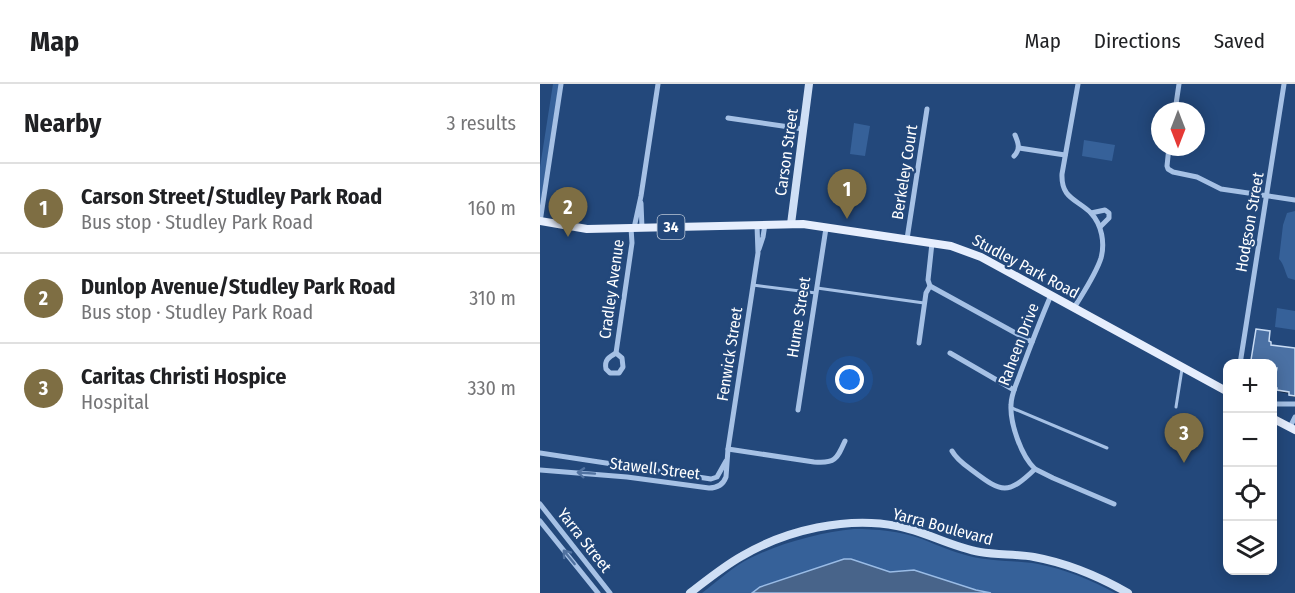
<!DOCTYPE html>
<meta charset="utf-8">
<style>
body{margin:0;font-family:"Fira Sans Condensed",sans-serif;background:#f6f6f6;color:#202124}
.controls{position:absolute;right:18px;bottom:18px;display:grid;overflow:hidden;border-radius:12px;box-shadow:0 3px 15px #0003}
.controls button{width:54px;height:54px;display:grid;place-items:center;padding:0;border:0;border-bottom:2px solid #e0e0e0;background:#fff;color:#202124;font:30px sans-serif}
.compass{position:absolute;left:611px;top:18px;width:54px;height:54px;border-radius:50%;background:#fff;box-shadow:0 3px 15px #0003;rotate:180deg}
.you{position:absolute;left:310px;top:296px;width:21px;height:21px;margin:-15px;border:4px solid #fff;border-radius:50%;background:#1a73e8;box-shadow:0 0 0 9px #1a73e833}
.badge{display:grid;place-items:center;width:39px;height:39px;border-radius:50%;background:#7e6e43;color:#fff;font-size:20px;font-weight:700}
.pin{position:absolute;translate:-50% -50px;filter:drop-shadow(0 2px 3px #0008)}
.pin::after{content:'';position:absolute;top:32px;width:21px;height:18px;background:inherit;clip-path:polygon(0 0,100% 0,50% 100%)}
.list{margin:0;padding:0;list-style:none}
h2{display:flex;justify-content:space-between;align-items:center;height:78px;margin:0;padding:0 24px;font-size:26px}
h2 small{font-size:20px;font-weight:400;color:#757577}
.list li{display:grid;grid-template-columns:39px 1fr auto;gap:18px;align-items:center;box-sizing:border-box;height:90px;padding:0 24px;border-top:2px solid #e0e0e0}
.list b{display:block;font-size:22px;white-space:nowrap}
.list p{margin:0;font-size:20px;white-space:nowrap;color:#757577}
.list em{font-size:20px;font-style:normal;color:#757577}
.icon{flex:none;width:33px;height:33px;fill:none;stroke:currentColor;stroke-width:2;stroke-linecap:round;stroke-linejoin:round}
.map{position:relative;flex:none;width:755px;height:509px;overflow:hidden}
header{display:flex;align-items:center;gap:36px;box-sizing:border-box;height:84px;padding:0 30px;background:#fff;border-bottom:2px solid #e0e0e0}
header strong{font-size:28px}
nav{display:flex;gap:33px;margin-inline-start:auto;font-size:21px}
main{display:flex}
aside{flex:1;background:#fff}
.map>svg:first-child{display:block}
</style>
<header>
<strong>Map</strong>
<nav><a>Map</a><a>Directions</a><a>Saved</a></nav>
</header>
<main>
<aside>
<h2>Nearby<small>3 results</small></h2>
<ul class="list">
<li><span class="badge">1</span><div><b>Carson Street/Studley Park Road</b><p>Bus stop · Studley Park Road</p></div><em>160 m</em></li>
<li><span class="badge">2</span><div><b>Dunlop Avenue/Studley Park Road</b><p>Bus stop · Studley Park Road</p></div><em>310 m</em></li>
<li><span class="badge">3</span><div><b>Caritas Christi Hospice</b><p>Hospital</p></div><em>330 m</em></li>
</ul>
</aside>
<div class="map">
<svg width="755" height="509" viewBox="0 0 755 509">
<rect width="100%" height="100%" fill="#23487b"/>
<g fill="#366199">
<path d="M13,0H19L0,123V83Z"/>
<path d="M314,39L330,42L325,72L310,70Z"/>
<path d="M544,56L575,61L572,77L542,72Z"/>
<path d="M755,127V196L748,194C745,188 744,180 739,175L743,141L747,129Z"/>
<path d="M737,224L755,227V246L735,243Z"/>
<path d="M314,445C337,445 359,447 382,455C397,461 413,468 429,472C452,478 475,476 498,480C524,485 552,496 575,509H451L436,506L374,486L350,488L311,475H304L220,503L212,509H162C175,499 188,487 203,478C233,461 280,448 314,445Z"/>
</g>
<path fill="#48648a" stroke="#9abce6" stroke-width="1.5" d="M304,475H311L350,488L374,486L436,506L451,509H212L220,503Z"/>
<path fill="#0007" d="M729,249L730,251L729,259L731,263L755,266V313H752L750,310L740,308L738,306H736L735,303L736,290L732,289V280L714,278L713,276Z"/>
<path fill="#4b71a4" stroke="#c9dcf4" stroke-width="1.5" d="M716,245L730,247L729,257L731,258V261L755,264V312L749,311V308L737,306V304H733L737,284H732V279H720L721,277L711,276Z"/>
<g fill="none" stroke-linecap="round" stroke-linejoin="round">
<g stroke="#a6c1e5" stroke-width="3">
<path d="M213,201L276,209"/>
<path d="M277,204L384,219"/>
<path d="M636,323L642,285"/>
<path d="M472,324L567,364"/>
</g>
<g stroke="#a6c1e5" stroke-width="5">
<path d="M635,27L639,0"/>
<path d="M188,34L263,45"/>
<path d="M629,63L627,82L628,85L633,88L657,93L681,105L755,116"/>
<path d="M479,64L525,71"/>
<path d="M474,72C481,65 478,58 475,51"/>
<path d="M101,119L102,144"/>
<path d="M551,129L565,126L569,129V134L560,143"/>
<path d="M0,138L21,0"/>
<path d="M94,144L101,112L118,0"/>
<path d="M367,155L387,25"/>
<path d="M219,165L223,153L225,140"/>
<path d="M390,202L492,258"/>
<path d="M534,224C543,209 556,190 561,174C565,159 562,141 551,129C537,115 521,115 522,90L538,0"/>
<path d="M379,259L386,209L390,202L388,196L392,159"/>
<path d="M76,269L92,159L91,144"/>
<path d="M76,269L82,274L83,283L79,289H70L66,285C64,276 69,273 76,269Z"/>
<path d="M410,269L474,306"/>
<path d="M700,280L744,0"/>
<path d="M732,320H755"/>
<path d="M258,326L286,144"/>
<path d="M750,343L755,333"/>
<path d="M188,365L274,378C295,380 297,375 305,357"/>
<path d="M412,367C417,376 425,381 433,387C462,409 468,411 495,385C481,372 470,339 471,321C471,310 477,299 480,290C490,263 500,237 511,211"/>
<path d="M0,369L171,395L177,393L186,377"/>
<path d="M495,385L513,394L574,420"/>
<path d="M0,386L87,393L169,404C177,404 183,401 186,393L188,365L218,169L217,141"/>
<path d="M0,420L70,509"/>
<path d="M0,437L58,509"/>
</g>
<g stroke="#cfdff5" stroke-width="8">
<path d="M251,140L269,0"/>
<path d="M150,509C167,496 184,482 202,472C246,446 307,432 357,442C385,447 411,463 440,468C458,471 476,470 494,473C527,479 560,493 588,509"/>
</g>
<g stroke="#e6eefd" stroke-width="8">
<path d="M0,137L47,145L263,140L411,162L441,173L688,308"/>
<path d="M732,334L755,346"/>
</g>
</g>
<defs><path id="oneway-shaft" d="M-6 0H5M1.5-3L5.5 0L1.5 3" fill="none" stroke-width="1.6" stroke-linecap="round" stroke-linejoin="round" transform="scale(1.5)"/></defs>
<g stroke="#5172a0">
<use href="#oneway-shaft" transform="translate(46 389) rotate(-176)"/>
<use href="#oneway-shaft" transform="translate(29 473) rotate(-129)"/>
</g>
<g text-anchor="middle" stroke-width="5" stroke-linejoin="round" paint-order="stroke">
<rect fill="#23487b" stroke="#bdc8d7" stroke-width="1.5" x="117.5" y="131" width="27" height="24" rx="4.5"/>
<g font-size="15" font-weight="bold" fill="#fff">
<text x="131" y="148">34</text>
</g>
<g font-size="16" fill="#fff" stroke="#23487b">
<text transform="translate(246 68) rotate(-82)" y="6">Carson Street</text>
<text transform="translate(364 88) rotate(-81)" y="6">Berkeley Court</text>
<text transform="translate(709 138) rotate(-80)" y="6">Hodgson Street</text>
<text transform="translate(486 182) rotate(28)" y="6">Studley Park Road</text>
<text transform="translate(71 205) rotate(-82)" y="6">Cradley Avenue</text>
<text transform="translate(258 233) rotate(-81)" y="6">Hume Street</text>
<text transform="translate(478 260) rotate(-69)" y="6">Raheen Drive</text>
<text transform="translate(189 270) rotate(-81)" y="6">Fenwick Street</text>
<text transform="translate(115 384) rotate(7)" y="6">Stawell Street</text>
<text transform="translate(403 442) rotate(15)" y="6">Yarra Boulevard</text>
<text transform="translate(45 456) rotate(52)" y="6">Yarra Street</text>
</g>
</g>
</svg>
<div class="controls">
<button>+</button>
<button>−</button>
<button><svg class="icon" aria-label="locate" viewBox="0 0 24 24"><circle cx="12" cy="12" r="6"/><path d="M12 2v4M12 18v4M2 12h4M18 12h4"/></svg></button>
<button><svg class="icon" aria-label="layers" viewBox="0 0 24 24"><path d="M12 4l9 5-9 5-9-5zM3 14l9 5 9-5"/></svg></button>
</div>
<svg class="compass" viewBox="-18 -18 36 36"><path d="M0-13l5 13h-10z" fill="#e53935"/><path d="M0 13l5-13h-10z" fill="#757577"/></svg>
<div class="you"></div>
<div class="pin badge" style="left:307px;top:135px">1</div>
<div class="pin badge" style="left:28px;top:153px">2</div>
<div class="pin badge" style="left:644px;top:379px">3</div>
</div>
</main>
